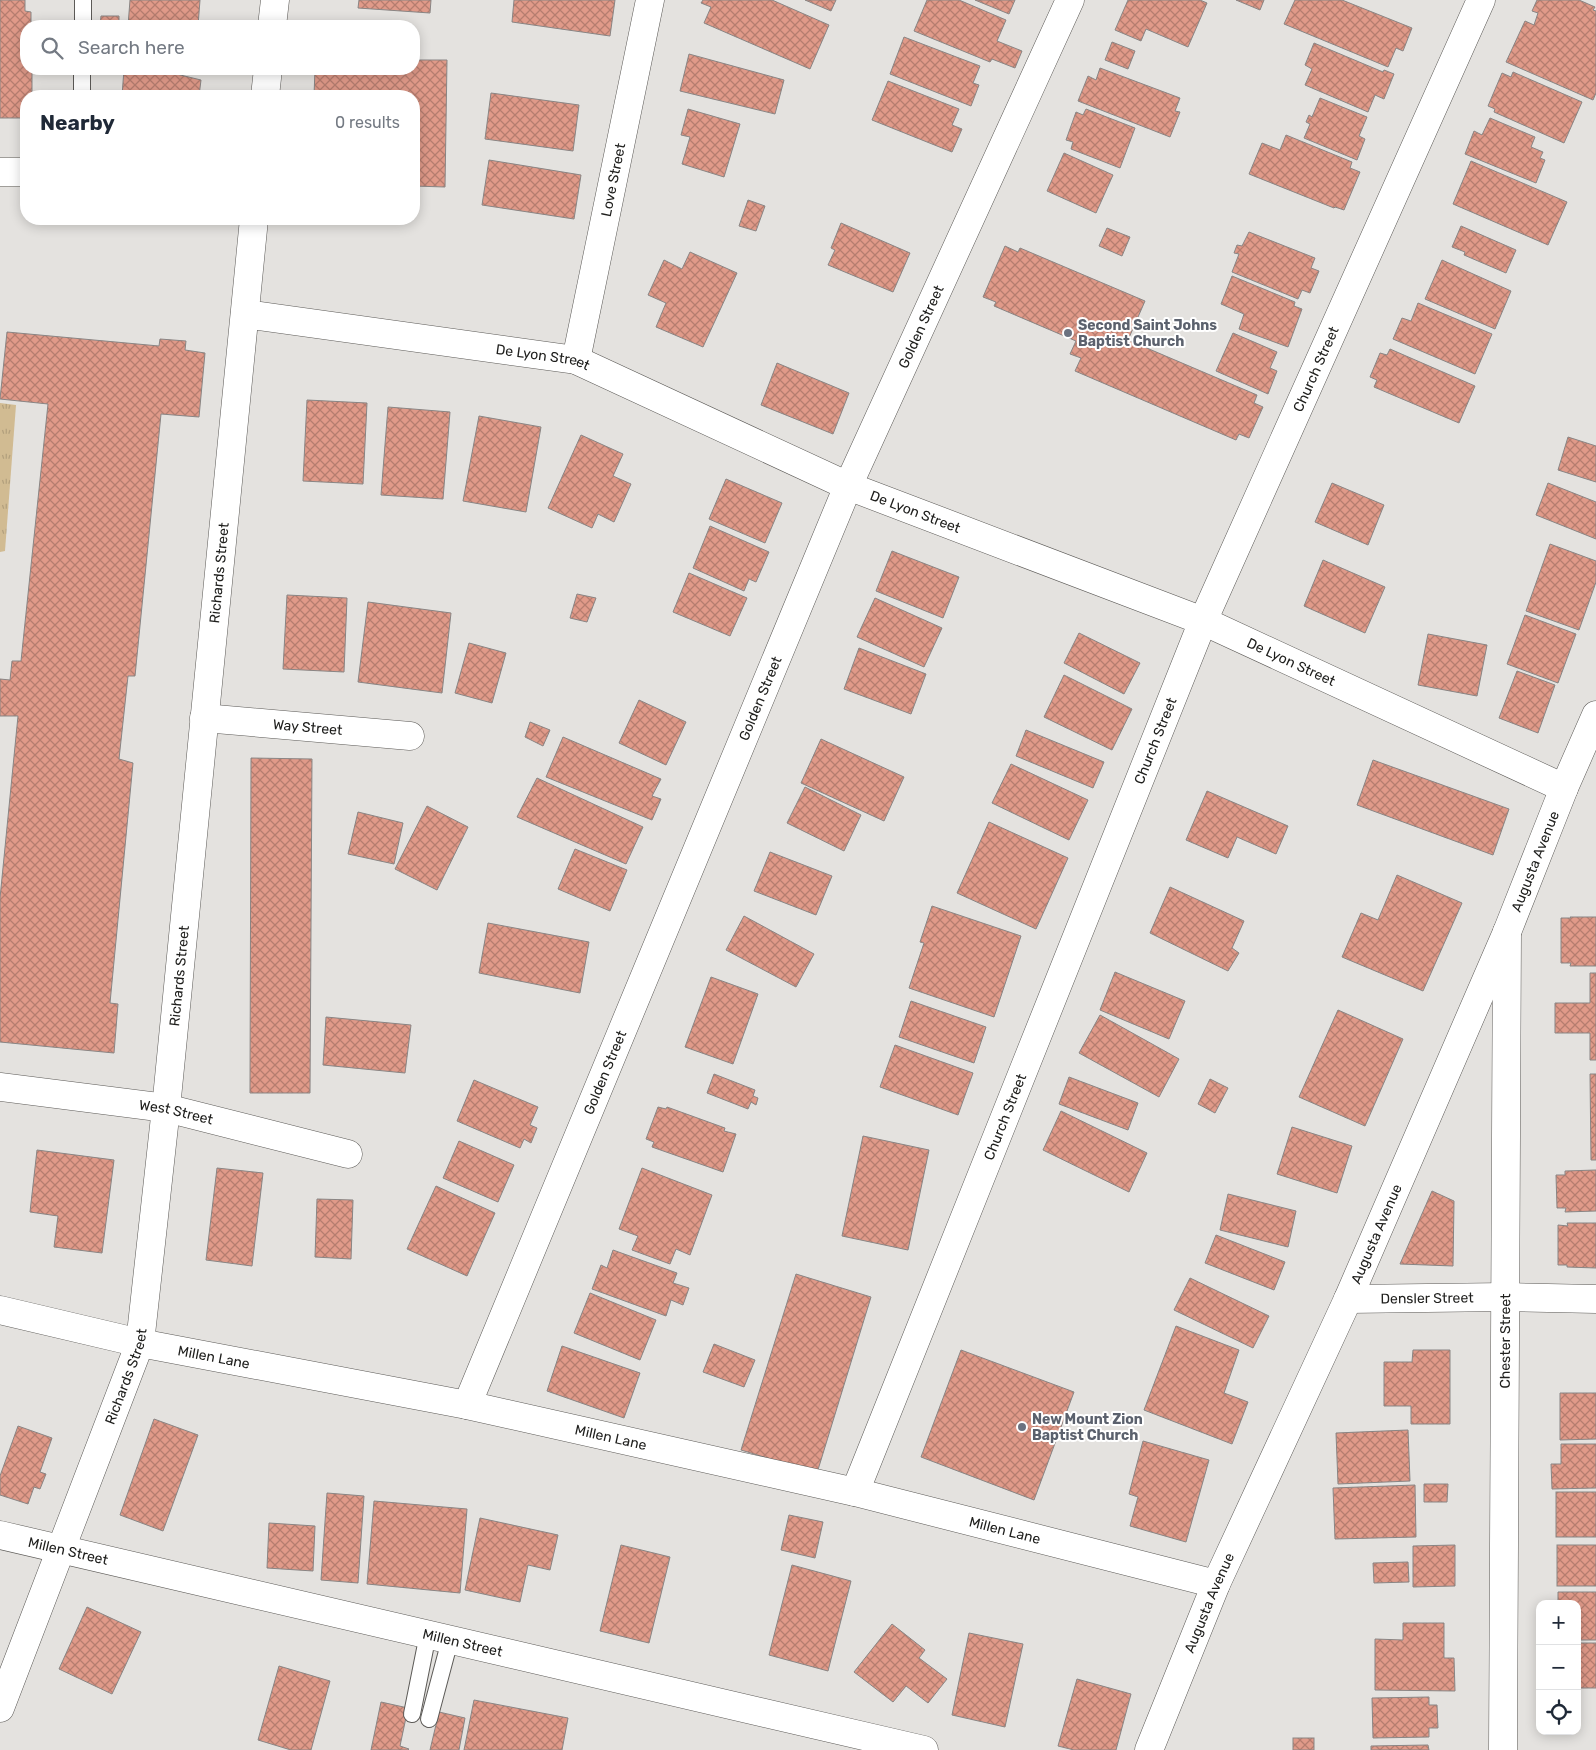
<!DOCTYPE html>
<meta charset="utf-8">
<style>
body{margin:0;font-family:Rubik,sans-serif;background:#f2f2f3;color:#1f2937}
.controls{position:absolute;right:15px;bottom:15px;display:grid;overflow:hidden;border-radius:10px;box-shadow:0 2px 12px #0003}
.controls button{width:45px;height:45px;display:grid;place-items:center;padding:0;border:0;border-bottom:1px solid #e0e1e3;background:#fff;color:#1f2937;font:25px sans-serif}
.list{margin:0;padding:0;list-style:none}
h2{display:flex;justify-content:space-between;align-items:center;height:65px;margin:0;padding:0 20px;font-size:21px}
h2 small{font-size:16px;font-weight:400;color:#747a83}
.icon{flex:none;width:28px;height:28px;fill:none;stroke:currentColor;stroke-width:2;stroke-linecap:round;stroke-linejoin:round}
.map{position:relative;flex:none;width:1596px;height:1750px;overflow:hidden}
.search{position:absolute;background:#fff;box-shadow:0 2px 12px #0003;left:20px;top:20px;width:400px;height:55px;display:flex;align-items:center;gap:12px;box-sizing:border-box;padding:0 18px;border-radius:20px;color:#747a83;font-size:19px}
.panel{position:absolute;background:#fff;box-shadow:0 2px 12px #0003;left:20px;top:90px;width:400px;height:135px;border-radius:20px}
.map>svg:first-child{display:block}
</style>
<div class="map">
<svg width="1596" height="1750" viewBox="0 0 1596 1750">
<defs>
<pattern id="grass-tufts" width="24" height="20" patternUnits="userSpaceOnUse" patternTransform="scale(1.25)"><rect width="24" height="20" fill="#d1bb92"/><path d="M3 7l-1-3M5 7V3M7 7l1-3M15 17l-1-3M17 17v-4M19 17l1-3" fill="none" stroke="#b3a07d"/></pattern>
<pattern id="building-cross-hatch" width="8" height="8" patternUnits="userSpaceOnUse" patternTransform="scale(1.25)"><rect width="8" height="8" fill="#e09a89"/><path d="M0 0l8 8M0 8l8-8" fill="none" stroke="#b57d6f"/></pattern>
</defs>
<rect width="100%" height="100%" fill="#e4e2df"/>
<path fill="url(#grass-tufts)" d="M0,403L16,405L5,551L0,552Z"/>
<g fill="url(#building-cross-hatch)" stroke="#898584">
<path d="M0,0H25V11L31,12V26H26V69H32V96H26V118H0Z"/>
<path d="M130,0H200L198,26H128Z"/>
<path d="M359,0H431L430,13L358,8Z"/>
<path d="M514,0H615L610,36L512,22Z"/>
<path d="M703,0H772L829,25L810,69L704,23L711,7L701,3Z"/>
<path d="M805,0H836L831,11Z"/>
<path d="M927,0H959L1006,20L997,41L1022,51L1015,68L992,59L990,62L914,31Z"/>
<path d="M975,0H1015L1009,14Z"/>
<path d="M1128,0H1200L1207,3L1188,47L1146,29L1141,41L1115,30Z"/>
<path d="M1236,0H1264L1260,10Z"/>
<path d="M1295,0H1342L1412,28L1403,51L1396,48L1388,67L1284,24Z"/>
<path d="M1537,0H1579L1595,7L1593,10L1596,11V93L1593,100L1506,62L1525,21L1534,25L1538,13L1532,11Z"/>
<path d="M101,16H119V26H100Z"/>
<path d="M904,37L980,66L973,83L979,85L971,106L890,74Z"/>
<path d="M1112,42L1135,51L1128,69L1105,60Z"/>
<path d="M1314,43L1383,72L1384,70L1394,74L1384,99L1375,95L1368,112L1305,85L1312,69L1305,65Z"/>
<path d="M689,54L784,80L775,114L680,91Z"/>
<path d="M414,60H447L445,187L414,186V96H314L315,69H414Z"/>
<path d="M1100,68L1180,98L1175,111L1180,112L1170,137L1078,101L1088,76L1096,80Z"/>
<path d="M98,69H116L115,72L98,70Z"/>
<path d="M124,69H168V72L201,80L199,96H122Z"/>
<path d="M1513,72L1582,102L1564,143L1494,112L1495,109L1488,106L1502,73L1511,77Z"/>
<path d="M888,81L959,109L952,125L962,129L952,152L872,120Z"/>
<path d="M491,93L579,105L573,151L485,139Z"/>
<path d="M1320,98L1367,117L1359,136L1365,139L1357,160L1304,138L1310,124L1306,122L1309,115L1312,117Z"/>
<path d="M688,109L740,124L724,177L682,164L690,137L681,135Z"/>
<path d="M1086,109L1135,128L1120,168L1071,149L1073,142L1066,140L1076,112L1083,115Z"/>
<path d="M1490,118L1535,137L1531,147L1543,152L1540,158L1545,160L1536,183L1465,154L1474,131L1482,135Z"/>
<path d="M1286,135L1352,162L1350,168L1360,172L1344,210L1335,207L1334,208L1249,174L1262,143L1280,150Z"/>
<path d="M1064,153L1113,175L1096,213L1047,191Z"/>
<path d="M489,160L581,175L574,219L482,205Z"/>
<path d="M1471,161L1567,202L1548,245L1453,204Z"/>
<path d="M748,200L765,206L756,231L739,226Z"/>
<path d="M841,223L910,253L893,292L828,265L835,250L831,248Z"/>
<path d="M1461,226L1516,250L1506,273L1464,255L1465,252L1452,247Z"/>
<path d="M1107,228L1130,237L1122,256L1099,246Z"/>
<path d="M1249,232L1315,258L1311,268L1319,271L1310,293L1302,290L1298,299L1232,272L1239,254L1234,253L1237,245L1242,246Z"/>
<path d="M1005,246L1018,252L1020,248L1145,301L1128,340L1257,395L1254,403L1263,407L1249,438L1239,434L1236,440L1075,371L1081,358L1070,354L1076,341L994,306L996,302L983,297Z"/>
<path d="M690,252L737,273L703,347L656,327L666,303L648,295L664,260L682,269Z"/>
<path d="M1442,260L1511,291L1495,329L1425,299Z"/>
<path d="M1232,276L1295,302L1294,306L1302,309L1288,347L1239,329L1244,314L1221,304Z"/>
<path d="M1418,303L1492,334L1475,374L1393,339L1402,318L1411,321Z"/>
<path d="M7,332L159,346L160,339L186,341L185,350L205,353L199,417L161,414L135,676H128L119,759L133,763L110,1003L118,1004L114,1053L0,1042V898L18,716H0V679L10,680L12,661H21L48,404L0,399Z"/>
<path d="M1233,333L1277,352L1270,368L1277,371L1268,394L1216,371Z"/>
<path d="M1390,349L1475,386L1459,423L1374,387L1377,380L1370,377L1380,353L1387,355Z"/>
<path d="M777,363L849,393L833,434L761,405Z"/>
<path d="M307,400L367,403L363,484L303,481Z"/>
<path d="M388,407L450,412L443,499L381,495Z"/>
<path d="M479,416L541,427L526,512L463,501Z"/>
<path d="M581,435L623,454L613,476L631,484L614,522L598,514L592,528L548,508Z"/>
<path d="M1568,437L1596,446V482L1558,470Z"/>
<path d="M726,479L782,503L765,543L709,519Z"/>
<path d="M1332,483L1384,505L1368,545L1315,522Z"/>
<path d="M1548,483L1596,502V539L1536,515Z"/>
<path d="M710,526L769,552L756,582L749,579L744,591L693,568Z"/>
<path d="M1550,544L1596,561V582L1579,630L1526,611Z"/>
<path d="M892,551L959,577L943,618L876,591Z"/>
<path d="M1323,560L1385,587L1365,633L1304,606Z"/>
<path d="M689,573L747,598L730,636L673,612Z"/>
<path d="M577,594L596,598L587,622L570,618Z"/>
<path d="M287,595L347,598L344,672L283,669Z"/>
<path d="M875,598L942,628L924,667L857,637Z"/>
<path d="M368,602L451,613L442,693L358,682Z"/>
<path d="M1525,615L1576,634L1558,683L1507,664Z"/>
<path d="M1079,633L1140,663L1124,694L1064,663Z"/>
<path d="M1428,634L1487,645L1477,696L1418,685Z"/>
<path d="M469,643L506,653L492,703L455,693Z"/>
<path d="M859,648L926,674L911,714L844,689Z"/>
<path d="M1517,671L1555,685L1538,733L1499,718Z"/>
<path d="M1064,675L1132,709L1112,750L1044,717Z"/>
<path d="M639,700L686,722L666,765L619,743Z"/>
<path d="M530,722L550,730L543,746L525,737Z"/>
<path d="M1026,730L1104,762L1093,788L1016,756Z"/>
<path d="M563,737L661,779L652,796L661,799L652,820L546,777Z"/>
<path d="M821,739L904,777L884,821L801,783Z"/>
<path d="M251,758L312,759L310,1093H250Z"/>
<path d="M1373,760L1509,809L1493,855L1357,805Z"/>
<path d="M1011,764L1088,800L1069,840L992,803Z"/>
<path d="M537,778L643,827L626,864L517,817Z"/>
<path d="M805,787L861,815L844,851L787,823Z"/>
<path d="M1207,791L1288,826L1276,854L1237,837L1228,858L1186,840Z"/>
<path d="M427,806L468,827L437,890L395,869Z"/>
<path d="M358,812L403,823L394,864L348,854Z"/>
<path d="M989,822L1068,858L1036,929L957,893Z"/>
<path d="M575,849L627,870L610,911L558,889Z"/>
<path d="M770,852L832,876L816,915L754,891Z"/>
<path d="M1397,875L1462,903L1423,991L1342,957L1361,913L1378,920Z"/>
<path d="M1170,887L1244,921L1232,948L1239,953L1228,971L1150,933Z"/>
<path d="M932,906L1021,936L994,1017L909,988L924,943L920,942Z"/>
<path d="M744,916L814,954L796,987L726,950Z"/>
<path d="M1570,917H1596V966H1570L1571,963H1561V918H1571Z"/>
<path d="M488,923L589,942L580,993L479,973Z"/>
<path d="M1115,972L1185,1001L1169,1039L1100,1010Z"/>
<path d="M1590,973H1596V1060H1590V1033H1555V1003H1590Z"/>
<path d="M711,977L758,994L733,1064L685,1047Z"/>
<path d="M911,1001L986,1027L974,1063L899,1037Z"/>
<path d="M1338,1010L1403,1039L1365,1126L1299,1097Z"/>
<path d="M1100,1015L1179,1059L1159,1097L1079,1053Z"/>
<path d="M326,1017L411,1025L405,1073L323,1065Z"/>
<path d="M895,1045L973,1073L958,1115L880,1087Z"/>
<path d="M714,1074L755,1090L753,1096L758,1098L756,1105L751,1102L748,1109L707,1093Z"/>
<path d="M1590,1074H1596V1160H1591Z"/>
<path d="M1069,1077L1138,1103L1128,1130L1059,1104Z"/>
<path d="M1210,1079L1228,1088L1215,1113L1198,1104Z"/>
<path d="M474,1080L538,1107L530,1125L537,1128L531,1143L524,1139L520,1148L457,1121Z"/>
<path d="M658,1107L666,1109L667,1107L725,1128L724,1131L736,1134L723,1172L652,1147L654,1142L646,1139Z"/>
<path d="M1061,1111L1147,1153L1129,1192L1043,1150Z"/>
<path d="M1292,1127L1352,1146L1337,1193L1277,1174Z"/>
<path d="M863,1136L929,1150L908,1250L842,1236Z"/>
<path d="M459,1141L514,1165L498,1202L443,1178Z"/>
<path d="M37,1150L114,1160L102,1253L54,1247L58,1216L30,1212Z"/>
<path d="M217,1168L263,1173L252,1266L206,1260Z"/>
<path d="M642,1168L712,1195L690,1255L676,1249L670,1264L632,1250L638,1236L619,1229Z"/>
<path d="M1596,1170V1211L1565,1212L1566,1208H1557L1556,1175H1565V1171Z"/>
<path d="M436,1186L495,1213L467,1276L407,1249Z"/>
<path d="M1432,1191L1454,1201L1453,1266L1400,1264Z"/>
<path d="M1228,1194L1296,1211L1288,1247L1220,1230Z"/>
<path d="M317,1199L353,1200L351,1259L315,1257Z"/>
<path d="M1567,1223H1596V1268L1567,1267V1265H1558V1225L1568,1226Z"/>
<path d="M1216,1235L1285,1262L1274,1290L1205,1263Z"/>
<path d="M613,1250L677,1273L673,1283L689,1288L683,1305L671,1300L666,1316L592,1289L601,1265L607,1268Z"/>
<path d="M796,1274L871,1297L817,1473L741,1450Z"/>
<path d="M1190,1278L1269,1316L1253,1348L1174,1310Z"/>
<path d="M590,1293L656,1320L640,1360L574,1333Z"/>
<path d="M1176,1326L1239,1350L1224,1393L1248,1402L1232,1444L1144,1410Z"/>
<path d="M714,1344L755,1360L744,1387L703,1372Z"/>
<path d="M562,1346L640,1373L624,1418L547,1391Z"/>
<path d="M961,1350L1074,1392L1034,1500L921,1457Z"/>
<path d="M1413,1350H1450V1424H1411V1406H1384V1362H1412Z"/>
<path d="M1560,1393H1596V1439L1560,1440Z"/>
<path d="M154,1419L198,1435L163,1531L120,1515Z"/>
<path d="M18,1426L52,1438L40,1472L46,1474L40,1489L34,1487L28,1504L0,1495V1476Z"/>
<path d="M1408,1430L1410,1481L1338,1484L1336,1433Z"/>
<path d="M1143,1441L1209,1460L1186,1542L1130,1526L1138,1497L1129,1494Z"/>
<path d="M1561,1444H1596V1488L1552,1489L1551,1464H1561Z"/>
<path d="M1424,1484H1448L1447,1502H1424Z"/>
<path d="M1415,1485L1416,1537L1335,1539L1333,1488Z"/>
<rect x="1556" y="1492" width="40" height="45"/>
<path d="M327,1493L364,1496L358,1583L321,1580Z"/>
<path d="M374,1501L467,1509L460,1593L367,1584Z"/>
<path d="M789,1515L823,1522L815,1558L781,1550Z"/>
<path d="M480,1518L558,1535L550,1570L528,1565L520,1602L465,1590Z"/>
<path d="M269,1523L315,1526L313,1571L267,1568Z"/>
<path d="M621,1545L670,1557L649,1643L600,1631Z"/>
<path d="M1455,1545V1586L1413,1587V1546Z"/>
<rect x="1557" y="1545" width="39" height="41"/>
<path d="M1408,1562L1409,1582L1374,1583L1373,1563Z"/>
<path d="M792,1565L851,1581L828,1671L769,1655Z"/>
<path d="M1558,1592H1596V1640H1577V1604H1558Z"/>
<path d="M87,1607L141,1632L112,1694L59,1669Z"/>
<path d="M1403,1623H1444V1658H1454L1455,1691L1375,1690V1639L1403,1640Z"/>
<path d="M892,1624L925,1650L919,1658L947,1679L928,1703L906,1686L893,1702L854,1672Z"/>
<path d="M969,1633L1023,1644L1005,1727L952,1715Z"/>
<rect x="1577" y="1643" width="19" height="45"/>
<path d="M279,1666L330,1681L311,1750H291L258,1740Z"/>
<path d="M1077,1679L1131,1694L1116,1750H1074L1058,1746Z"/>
<path d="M1429,1697V1705H1437L1438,1728H1429V1737L1373,1738L1372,1698Z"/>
<path d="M474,1700L568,1718L562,1750H464Z"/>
<path d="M381,1702L408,1708L400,1746L409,1749L408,1750H371Z"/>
<path d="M439,1712L465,1718L459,1750H430Z"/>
<rect x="1293" y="1738" width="21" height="12"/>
<path d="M1428,1745L1429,1750H1371V1746Z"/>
</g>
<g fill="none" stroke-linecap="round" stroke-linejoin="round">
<defs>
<g id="lane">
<path d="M83,26V0"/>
<path d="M82,96V69"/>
<path d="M412,1714L428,1634"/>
<path d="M429,1719L450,1640"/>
</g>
<g id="street">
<path d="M272,26L275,0"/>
<path d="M265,96L268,69"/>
<path d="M0,172H26"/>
<path id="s1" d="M245,314L576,360L848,486L1203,621L1564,788"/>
<path id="s2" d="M576,360L650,0"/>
<path id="s3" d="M204,718L410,736"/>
<path id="s4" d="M0,1087L166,1108L348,1154"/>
<path id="s5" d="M1348,1299L1505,1297L1596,1299"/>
<path id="s6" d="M0,1310L140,1343L467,1405L855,1492L1216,1584"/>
<path id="s7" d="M467,1405L848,486L1070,0"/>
<path id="s8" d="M855,1492L1203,621L1481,0"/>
<path id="s9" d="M0,1535L924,1750"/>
<path id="s10" d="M0,1708L140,1343L166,1108L254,219"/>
<path id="s11" d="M1503,1750L1507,932"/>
</g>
<g id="secondary">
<path id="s12" d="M1149,1750L1216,1584L1348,1299L1507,932L1564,788L1596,715"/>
</g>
</defs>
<use href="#lane" stroke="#5c5a57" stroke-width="18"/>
<use href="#street" stroke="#5c5a57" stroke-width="29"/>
<use href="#secondary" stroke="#5c5a57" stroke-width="29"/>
<use href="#lane" stroke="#fff" stroke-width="16"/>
<use href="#street" stroke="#fff" stroke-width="28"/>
<use href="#secondary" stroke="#fff" stroke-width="28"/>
</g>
<g fill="#6b7280" stroke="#fff" stroke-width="2">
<circle cx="1068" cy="333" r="5"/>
<circle cx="1022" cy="1427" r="5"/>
</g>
<g text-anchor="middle" stroke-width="4" stroke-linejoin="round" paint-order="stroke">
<g font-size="14" fill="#20201e" stroke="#fff">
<text dy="5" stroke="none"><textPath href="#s2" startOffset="184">Love Street</textPath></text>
<text dy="5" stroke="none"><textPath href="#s7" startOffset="1170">Golden Street</textPath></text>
<text dy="5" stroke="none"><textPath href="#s1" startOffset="301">De Lyon Street</textPath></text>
<text dy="5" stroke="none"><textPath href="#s8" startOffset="1214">Church Street</textPath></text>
<text dy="5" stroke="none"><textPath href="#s1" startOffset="706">De Lyon Street</textPath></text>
<text dy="5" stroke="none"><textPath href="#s10" startOffset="1165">Richards Street</textPath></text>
<text dy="5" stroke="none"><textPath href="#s1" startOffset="1111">De Lyon Street</textPath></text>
<text dy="5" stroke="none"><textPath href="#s7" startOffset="765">Golden Street</textPath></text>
<text dy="5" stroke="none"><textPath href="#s3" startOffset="104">Way Street</textPath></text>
<text dy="5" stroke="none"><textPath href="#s8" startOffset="809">Church Street</textPath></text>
<text dy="5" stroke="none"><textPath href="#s12" startOffset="969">Augusta Avenue</textPath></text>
<text dy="5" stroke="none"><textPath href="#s10" startOffset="760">Richards Street</textPath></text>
<text dy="5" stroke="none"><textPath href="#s7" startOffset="360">Golden Street</textPath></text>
<text dy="5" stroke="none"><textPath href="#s4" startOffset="178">West Street</textPath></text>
<text dy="5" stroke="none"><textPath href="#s8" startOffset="404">Church Street</textPath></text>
<text dy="5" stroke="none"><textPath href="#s12" startOffset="564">Augusta Avenue</textPath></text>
<text dy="5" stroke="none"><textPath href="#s5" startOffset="79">Densler Street</textPath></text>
<text dy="5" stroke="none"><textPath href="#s11" startOffset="409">Chester Street</textPath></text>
<text dy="5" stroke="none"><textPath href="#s6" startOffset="219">Millen Lane</textPath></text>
<text dy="5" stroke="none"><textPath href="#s10" startOffset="355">Richards Street</textPath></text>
<text dy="5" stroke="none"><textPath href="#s6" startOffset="624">Millen Lane</textPath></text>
<text dy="5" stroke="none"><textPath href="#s6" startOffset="1029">Millen Lane</textPath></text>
<text dy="5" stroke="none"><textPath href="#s9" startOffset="70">Millen Street</textPath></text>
<text dy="5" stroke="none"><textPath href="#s12" startOffset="159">Augusta Avenue</textPath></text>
<text dy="5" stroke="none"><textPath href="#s9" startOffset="475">Millen Street</textPath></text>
</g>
<g font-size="14" font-weight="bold" fill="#5b616d" stroke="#fff" text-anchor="start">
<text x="1078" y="330">Second Saint Johns<tspan x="1078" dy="16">Baptist Church</tspan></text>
<text x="1032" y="1424">New Mount Zion<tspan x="1032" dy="16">Baptist Church</tspan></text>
</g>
</g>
</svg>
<div class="controls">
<button>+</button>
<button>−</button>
<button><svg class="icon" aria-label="locate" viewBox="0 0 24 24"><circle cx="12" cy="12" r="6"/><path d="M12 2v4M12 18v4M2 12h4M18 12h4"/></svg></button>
</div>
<div class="search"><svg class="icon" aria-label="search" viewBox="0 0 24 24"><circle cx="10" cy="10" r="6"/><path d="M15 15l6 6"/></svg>Search here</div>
<section class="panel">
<h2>Nearby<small>0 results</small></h2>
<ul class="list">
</ul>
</section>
</div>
